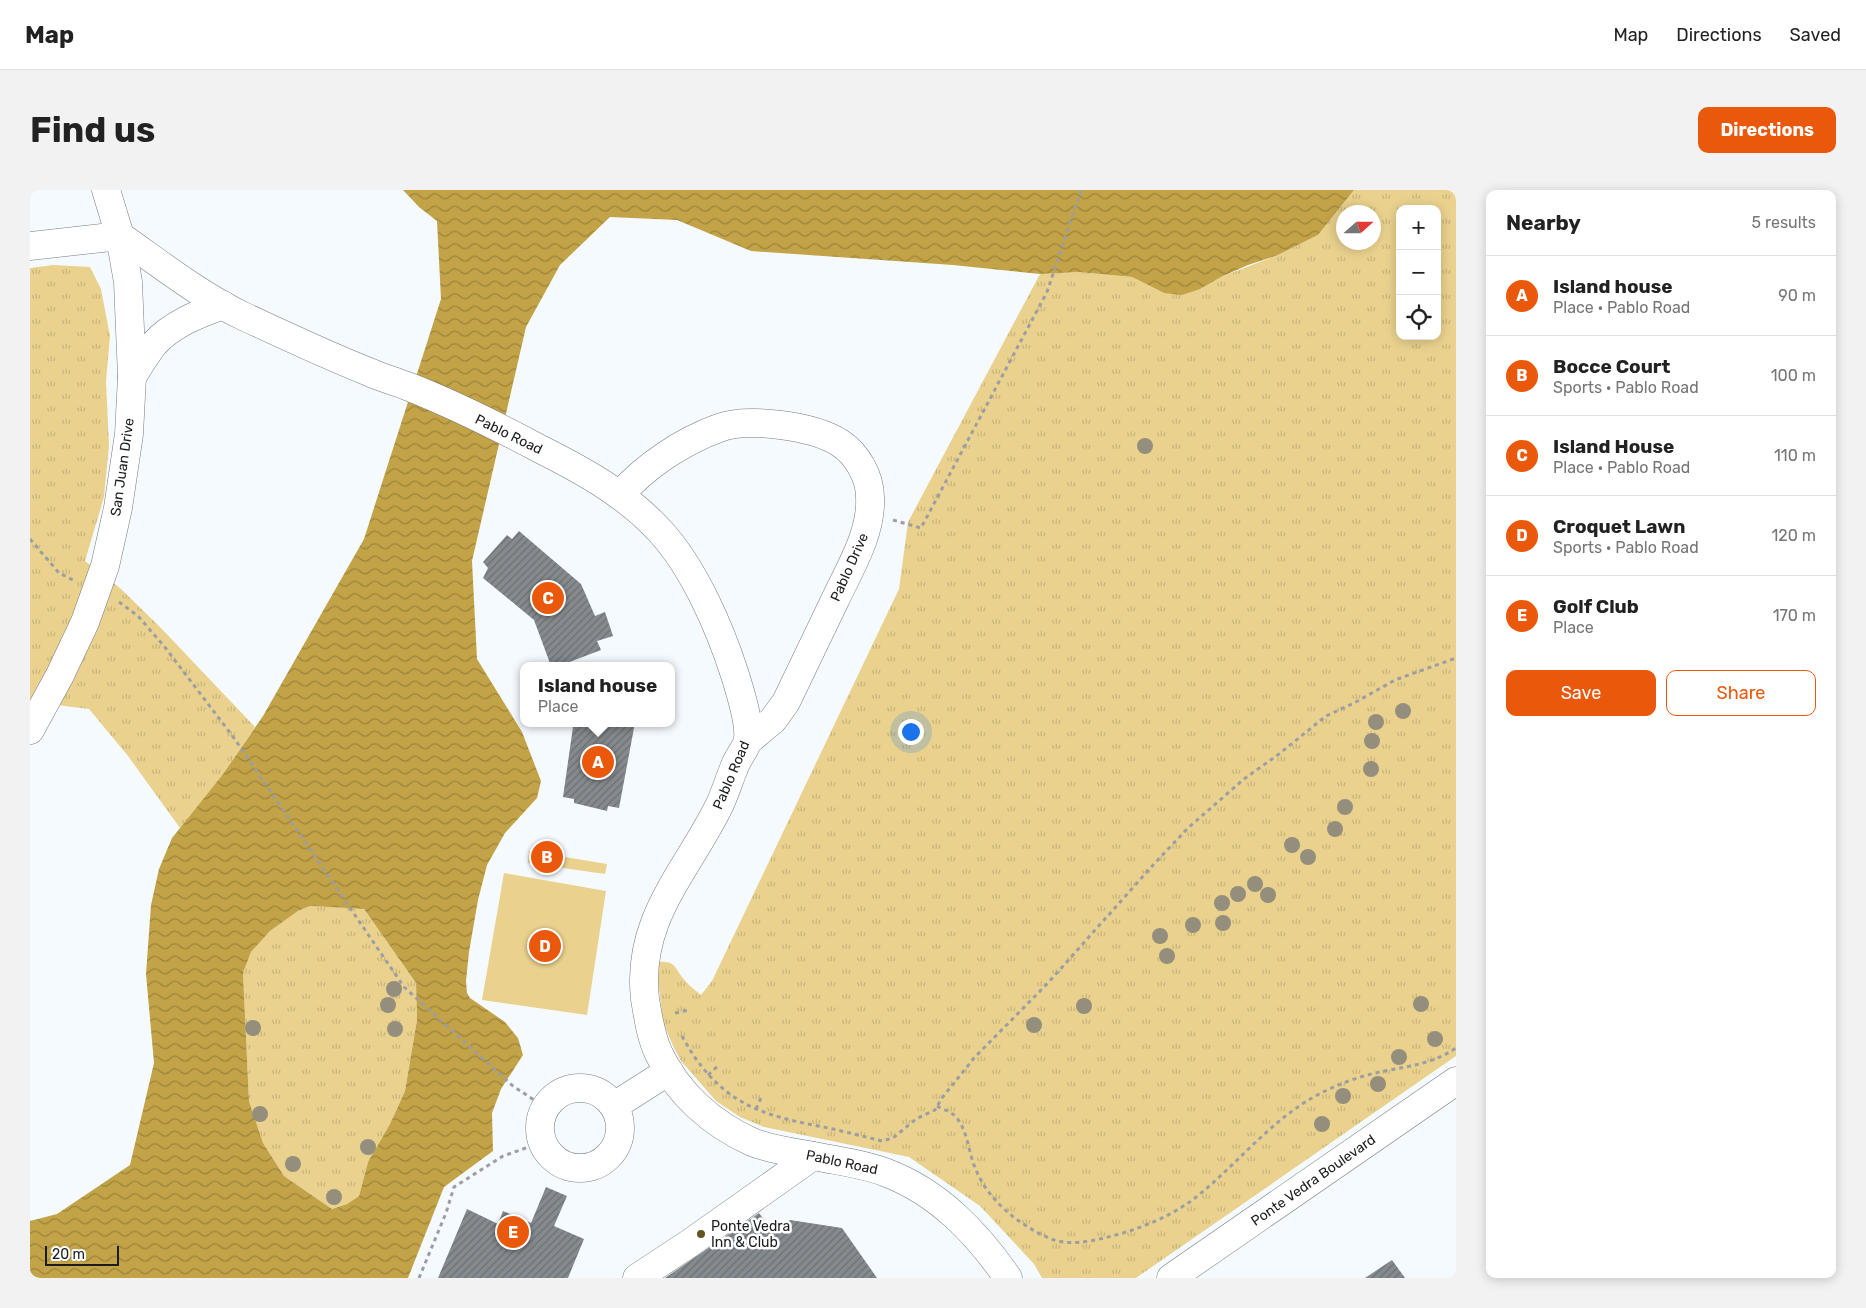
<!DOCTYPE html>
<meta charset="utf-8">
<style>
body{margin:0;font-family:Rubik,sans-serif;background:#f2f2f2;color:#222}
.controls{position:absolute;right:15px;top:15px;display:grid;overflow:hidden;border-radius:10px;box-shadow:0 2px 12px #0003}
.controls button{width:45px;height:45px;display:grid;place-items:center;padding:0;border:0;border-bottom:1px solid #e0e0e0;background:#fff;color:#222;font:25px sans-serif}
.compass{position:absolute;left:1306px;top:15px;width:45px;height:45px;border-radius:50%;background:#fff;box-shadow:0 2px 12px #0003;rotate:69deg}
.scale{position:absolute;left:15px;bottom:12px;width:74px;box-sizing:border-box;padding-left:5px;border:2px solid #1a1c1e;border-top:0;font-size:14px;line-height:18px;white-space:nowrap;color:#1a1c1e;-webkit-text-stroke:4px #fff;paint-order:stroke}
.you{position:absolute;left:880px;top:541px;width:18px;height:18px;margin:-12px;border:4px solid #fff;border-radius:50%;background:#1a73e8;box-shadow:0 0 0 8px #1a73e833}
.badge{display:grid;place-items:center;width:32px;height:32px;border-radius:50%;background:#ea580c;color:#fff;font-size:16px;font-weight:700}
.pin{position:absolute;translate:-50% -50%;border:2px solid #fff;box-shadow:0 1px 5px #0006}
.popup{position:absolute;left:490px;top:472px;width:155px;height:65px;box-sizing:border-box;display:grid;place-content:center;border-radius:10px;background:#fff;filter:drop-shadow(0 1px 4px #0005);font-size:16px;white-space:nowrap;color:#767676}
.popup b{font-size:19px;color:#222}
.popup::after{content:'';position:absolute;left:50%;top:100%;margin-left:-10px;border:10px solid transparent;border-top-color:#fff}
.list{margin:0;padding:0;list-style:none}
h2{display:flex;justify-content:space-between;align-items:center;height:65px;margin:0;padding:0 20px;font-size:21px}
h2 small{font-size:16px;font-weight:400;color:#767676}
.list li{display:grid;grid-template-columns:32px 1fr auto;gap:15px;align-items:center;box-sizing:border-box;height:80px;padding:0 20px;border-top:1px solid #e0e0e0}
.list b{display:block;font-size:19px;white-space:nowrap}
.list p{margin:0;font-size:16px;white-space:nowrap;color:#767676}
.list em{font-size:16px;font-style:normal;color:#767676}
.actions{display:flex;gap:10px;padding:15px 20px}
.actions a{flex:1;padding:11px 0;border:1px solid #ea580c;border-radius:10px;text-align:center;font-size:18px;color:#ea580c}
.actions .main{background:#ea580c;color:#fff}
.icon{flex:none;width:28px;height:28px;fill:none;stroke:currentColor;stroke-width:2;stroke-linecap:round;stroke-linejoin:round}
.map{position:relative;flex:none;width:1426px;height:1088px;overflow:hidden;border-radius:10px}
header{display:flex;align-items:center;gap:30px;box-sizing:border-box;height:70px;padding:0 25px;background:#fff;border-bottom:1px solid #e0e0e0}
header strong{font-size:24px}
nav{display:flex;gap:28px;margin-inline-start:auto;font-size:18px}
.intro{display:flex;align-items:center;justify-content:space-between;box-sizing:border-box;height:120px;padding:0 30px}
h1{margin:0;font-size:35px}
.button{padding:12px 22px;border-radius:10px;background:#ea580c;color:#fff;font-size:18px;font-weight:700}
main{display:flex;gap:30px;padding:0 30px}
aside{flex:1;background:#fff;border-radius:10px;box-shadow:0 2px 12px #0003}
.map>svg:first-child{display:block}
</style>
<header>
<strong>Map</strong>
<nav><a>Map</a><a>Directions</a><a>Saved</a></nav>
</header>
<div class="intro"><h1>Find us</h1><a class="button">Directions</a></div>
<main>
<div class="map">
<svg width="1426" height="1088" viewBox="0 0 1426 1088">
<defs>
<pattern id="grass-tufts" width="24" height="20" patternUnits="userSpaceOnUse" patternTransform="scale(1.25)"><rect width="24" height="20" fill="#ead28e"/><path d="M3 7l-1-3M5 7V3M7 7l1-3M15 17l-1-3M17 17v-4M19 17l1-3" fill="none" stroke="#c8b47a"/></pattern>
<pattern id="water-waves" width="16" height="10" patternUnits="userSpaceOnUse" patternTransform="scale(1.25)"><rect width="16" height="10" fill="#c2a347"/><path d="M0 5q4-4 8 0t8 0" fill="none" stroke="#9d843b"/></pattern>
<pattern id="building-hatch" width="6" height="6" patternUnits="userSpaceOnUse" patternTransform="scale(1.25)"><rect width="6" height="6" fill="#858a8e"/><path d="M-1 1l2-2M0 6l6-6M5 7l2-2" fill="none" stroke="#6c7073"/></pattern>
</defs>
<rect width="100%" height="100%" fill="#f5faff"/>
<g fill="url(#grass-tufts)" fill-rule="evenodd">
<path d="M1324,0H1426V866L1106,1088H1012L1004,1074L950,1016L879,967L734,937L710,927L686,911L651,871L643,856L633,832L626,772C645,771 643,775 652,787C657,794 665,800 671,805L682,791L869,399L878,332L1010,84L1049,82L1102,87L1134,103L1170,99L1191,87L1248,65L1288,45ZM1370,19H1407V146H1370ZM1314,22H1344V52H1314Z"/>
<path d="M23,75L60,77L71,99L80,146L76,191L79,256L74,307L55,371L90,398L130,437L225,537L193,584L150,638L98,566L59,519L3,512L0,516V78Z"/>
<path d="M280,716L334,719L386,793L387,830L375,901L360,934L338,972L329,1006L317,1014L302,1019L254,986L233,953L219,911L213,783L221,762L240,741L268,721Z"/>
</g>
<g fill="#ead28e">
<path d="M499,661L577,674L575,684L498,673Z"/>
<path d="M474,683L576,701L557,825L452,810Z"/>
</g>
<path fill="url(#water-waves)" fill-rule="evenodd" d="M373,0H1324L1288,45L1248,65L1218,75L1191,87L1170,99L1152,105L1134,103L1102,87L1049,82L1010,84L923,75L721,61L647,30L580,27L530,75L496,137L442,371L447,469L492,542L511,591L507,608L475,643L457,675L448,710L439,762L436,791L437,803L440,808L475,832L488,848L493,865L471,899L462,923L463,961L414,997L378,1088H0V1031L27,1024L100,975L124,873L116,784L121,715L129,679L142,648L193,584L233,526L334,349L411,109L407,31L389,17ZM280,716L334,719L386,793L387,830L375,901L360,934L338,972L329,1006L317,1014L302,1019L254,986L233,953L219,911L213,783L221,762L240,741L268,721Z"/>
<g fill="url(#building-hatch)">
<path d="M489,341L551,394L565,426L575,422L583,446L567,451L571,460L529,476H521L504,430L453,388L458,378L453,372L477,345L482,349Z"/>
<path d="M541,533H602L604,538L589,618L578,616L577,621L544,613V609L533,607L543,537Z"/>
<path d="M516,997L537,1006L524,1036L554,1049L538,1088H408L437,1019L468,1034L473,1021L501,1033Z"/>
<path d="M729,1023L743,1042L760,1030L812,1038L847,1088H635Z"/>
<path d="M1362,1070L1375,1088H1335Z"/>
</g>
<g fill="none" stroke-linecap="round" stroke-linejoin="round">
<defs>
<g id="minor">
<path d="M0,56L90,46C129,73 169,105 213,126C254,145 296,165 339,182C352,188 365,191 377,196C423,214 467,236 510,259C554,281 597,305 630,341C664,378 690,438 705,485C710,501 720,533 718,549C717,558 707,568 704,578C699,590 695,604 689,616C656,683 606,729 615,809C618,827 621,848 629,864C648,904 682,934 722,952C744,961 771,963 794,968C815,972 837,975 857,983C909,1003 947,1043 978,1088"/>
<path d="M102,187C109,176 116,164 124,154C142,134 168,124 193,115"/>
<path d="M590,305C615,276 653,251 689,238C718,227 784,236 810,253C827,264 840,287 840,307C842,343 820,378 805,410C789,444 772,478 756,512L743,530L718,551"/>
<path d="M0,540L30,485L55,432L75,376L88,318L99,244L102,187L98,92L90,46L76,0"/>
<circle cx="550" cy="938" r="40"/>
<path d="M584,916L639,881"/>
<path d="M607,1088L660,1053L783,966"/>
<path d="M1141,1088L1426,891"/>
</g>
</defs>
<use href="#minor" stroke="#777b7f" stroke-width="29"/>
<g stroke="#9b9ea2" stroke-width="3" stroke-dasharray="4 4" stroke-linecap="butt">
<path d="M863,330L891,338L1017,102L1051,0"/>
<path d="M0,349L29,383L43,390"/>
<path d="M89,412L108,426L134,456L204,548L374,797L483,896L516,918"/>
<path d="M645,823L659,820"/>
<path d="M652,846C667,874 687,899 716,914C742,928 774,933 803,939C820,943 836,947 852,951L863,948L886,929L905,920L912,908L944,868L1017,794L1124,674L1158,638L1214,589L1249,564L1296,526L1324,513L1365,490L1426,468"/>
<path d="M678,885L689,875"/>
<path d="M907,916C912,919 919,921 924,925C938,938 938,963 946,980C959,1011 989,1035 1019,1048C1037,1056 1056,1052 1074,1048C1104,1041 1136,1029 1161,1011C1206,977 1240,929 1291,903C1311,893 1333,885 1355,881C1381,876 1404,873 1426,858"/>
<path d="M726,919L732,906"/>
<path d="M389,1088L416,1023L424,997L473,966L513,952"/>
</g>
<use href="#minor" stroke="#fff" stroke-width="28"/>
</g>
<g fill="#948f7c">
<circle cx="1115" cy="256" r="8"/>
<circle cx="1373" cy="521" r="8"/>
<circle cx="1346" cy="532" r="8"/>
<circle cx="1342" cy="551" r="8"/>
<circle cx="1341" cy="579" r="8"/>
<circle cx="1315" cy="617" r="8"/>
<circle cx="1305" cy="639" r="8"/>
<circle cx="1262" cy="655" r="8"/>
<circle cx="1278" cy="667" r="8"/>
<circle cx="1225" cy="694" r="8"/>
<circle cx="1208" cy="704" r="8"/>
<circle cx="1238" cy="705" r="8"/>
<circle cx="1192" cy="713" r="8"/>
<circle cx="1193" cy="733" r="8"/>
<circle cx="1163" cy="735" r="8"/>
<circle cx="1130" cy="746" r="8"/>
<circle cx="1137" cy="766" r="8"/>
<circle cx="364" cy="799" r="8"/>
<circle cx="1391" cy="814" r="8"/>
<circle cx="358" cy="815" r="8"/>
<circle cx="1054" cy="816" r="8"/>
<circle cx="1004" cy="835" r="8"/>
<circle cx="223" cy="838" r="8"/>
<circle cx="365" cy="839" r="8"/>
<circle cx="1405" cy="849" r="8"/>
<circle cx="1369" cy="867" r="8"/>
<circle cx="1348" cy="894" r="8"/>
<circle cx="1313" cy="906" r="8"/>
<circle cx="230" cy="924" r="8"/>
<circle cx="1292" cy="934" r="8"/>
<circle cx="338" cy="957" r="8"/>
<circle cx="263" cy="974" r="8"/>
<circle cx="304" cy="1007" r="8"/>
</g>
<circle fill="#655422" stroke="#fff" stroke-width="2" cx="671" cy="1044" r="5"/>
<g text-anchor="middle" stroke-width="5" stroke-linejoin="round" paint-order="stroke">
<g font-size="14" fill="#1a1c1e" stroke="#fff">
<text transform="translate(479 244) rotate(26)" y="5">Pablo Road</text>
<text transform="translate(92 277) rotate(-82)" y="5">San Juan Drive</text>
<text transform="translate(819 377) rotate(-66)" y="5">Pablo Drive</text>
<text transform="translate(701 585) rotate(-67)" y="5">Pablo Road</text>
<text transform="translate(812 972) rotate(12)" y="5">Pablo Road</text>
<text transform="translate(1283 990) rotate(-35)" y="5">Ponte Vedra Boulevard</text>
</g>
<g font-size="14" fill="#1a1c1e" stroke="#fff" text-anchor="start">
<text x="681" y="1041">Ponte Vedra<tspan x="681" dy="16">Inn &amp; Club</tspan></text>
</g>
</g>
</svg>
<div class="controls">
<button>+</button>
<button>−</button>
<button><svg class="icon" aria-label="locate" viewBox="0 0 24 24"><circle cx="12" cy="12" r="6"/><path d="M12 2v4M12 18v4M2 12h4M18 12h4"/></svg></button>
</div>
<svg class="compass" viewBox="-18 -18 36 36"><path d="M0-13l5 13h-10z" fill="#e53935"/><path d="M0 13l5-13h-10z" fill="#767676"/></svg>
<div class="scale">20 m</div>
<div class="you"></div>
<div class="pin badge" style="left:568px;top:572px">A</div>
<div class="popup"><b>Island house</b>Place</div>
<div class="pin badge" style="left:517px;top:667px">B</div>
<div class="pin badge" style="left:518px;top:408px">C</div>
<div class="pin badge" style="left:515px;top:756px">D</div>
<div class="pin badge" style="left:483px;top:1042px">E</div>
</div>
<aside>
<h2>Nearby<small>5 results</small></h2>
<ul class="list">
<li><span class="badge">A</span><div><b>Island house</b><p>Place · Pablo Road</p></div><em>90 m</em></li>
<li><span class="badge">B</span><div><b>Bocce Court</b><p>Sports · Pablo Road</p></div><em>100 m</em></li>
<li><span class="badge">C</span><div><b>Island House</b><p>Place · Pablo Road</p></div><em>110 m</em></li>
<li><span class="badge">D</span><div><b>Croquet Lawn</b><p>Sports · Pablo Road</p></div><em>120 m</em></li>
<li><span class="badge">E</span><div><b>Golf Club</b><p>Place</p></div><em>170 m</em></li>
</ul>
<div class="actions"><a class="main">Save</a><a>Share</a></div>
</aside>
</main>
